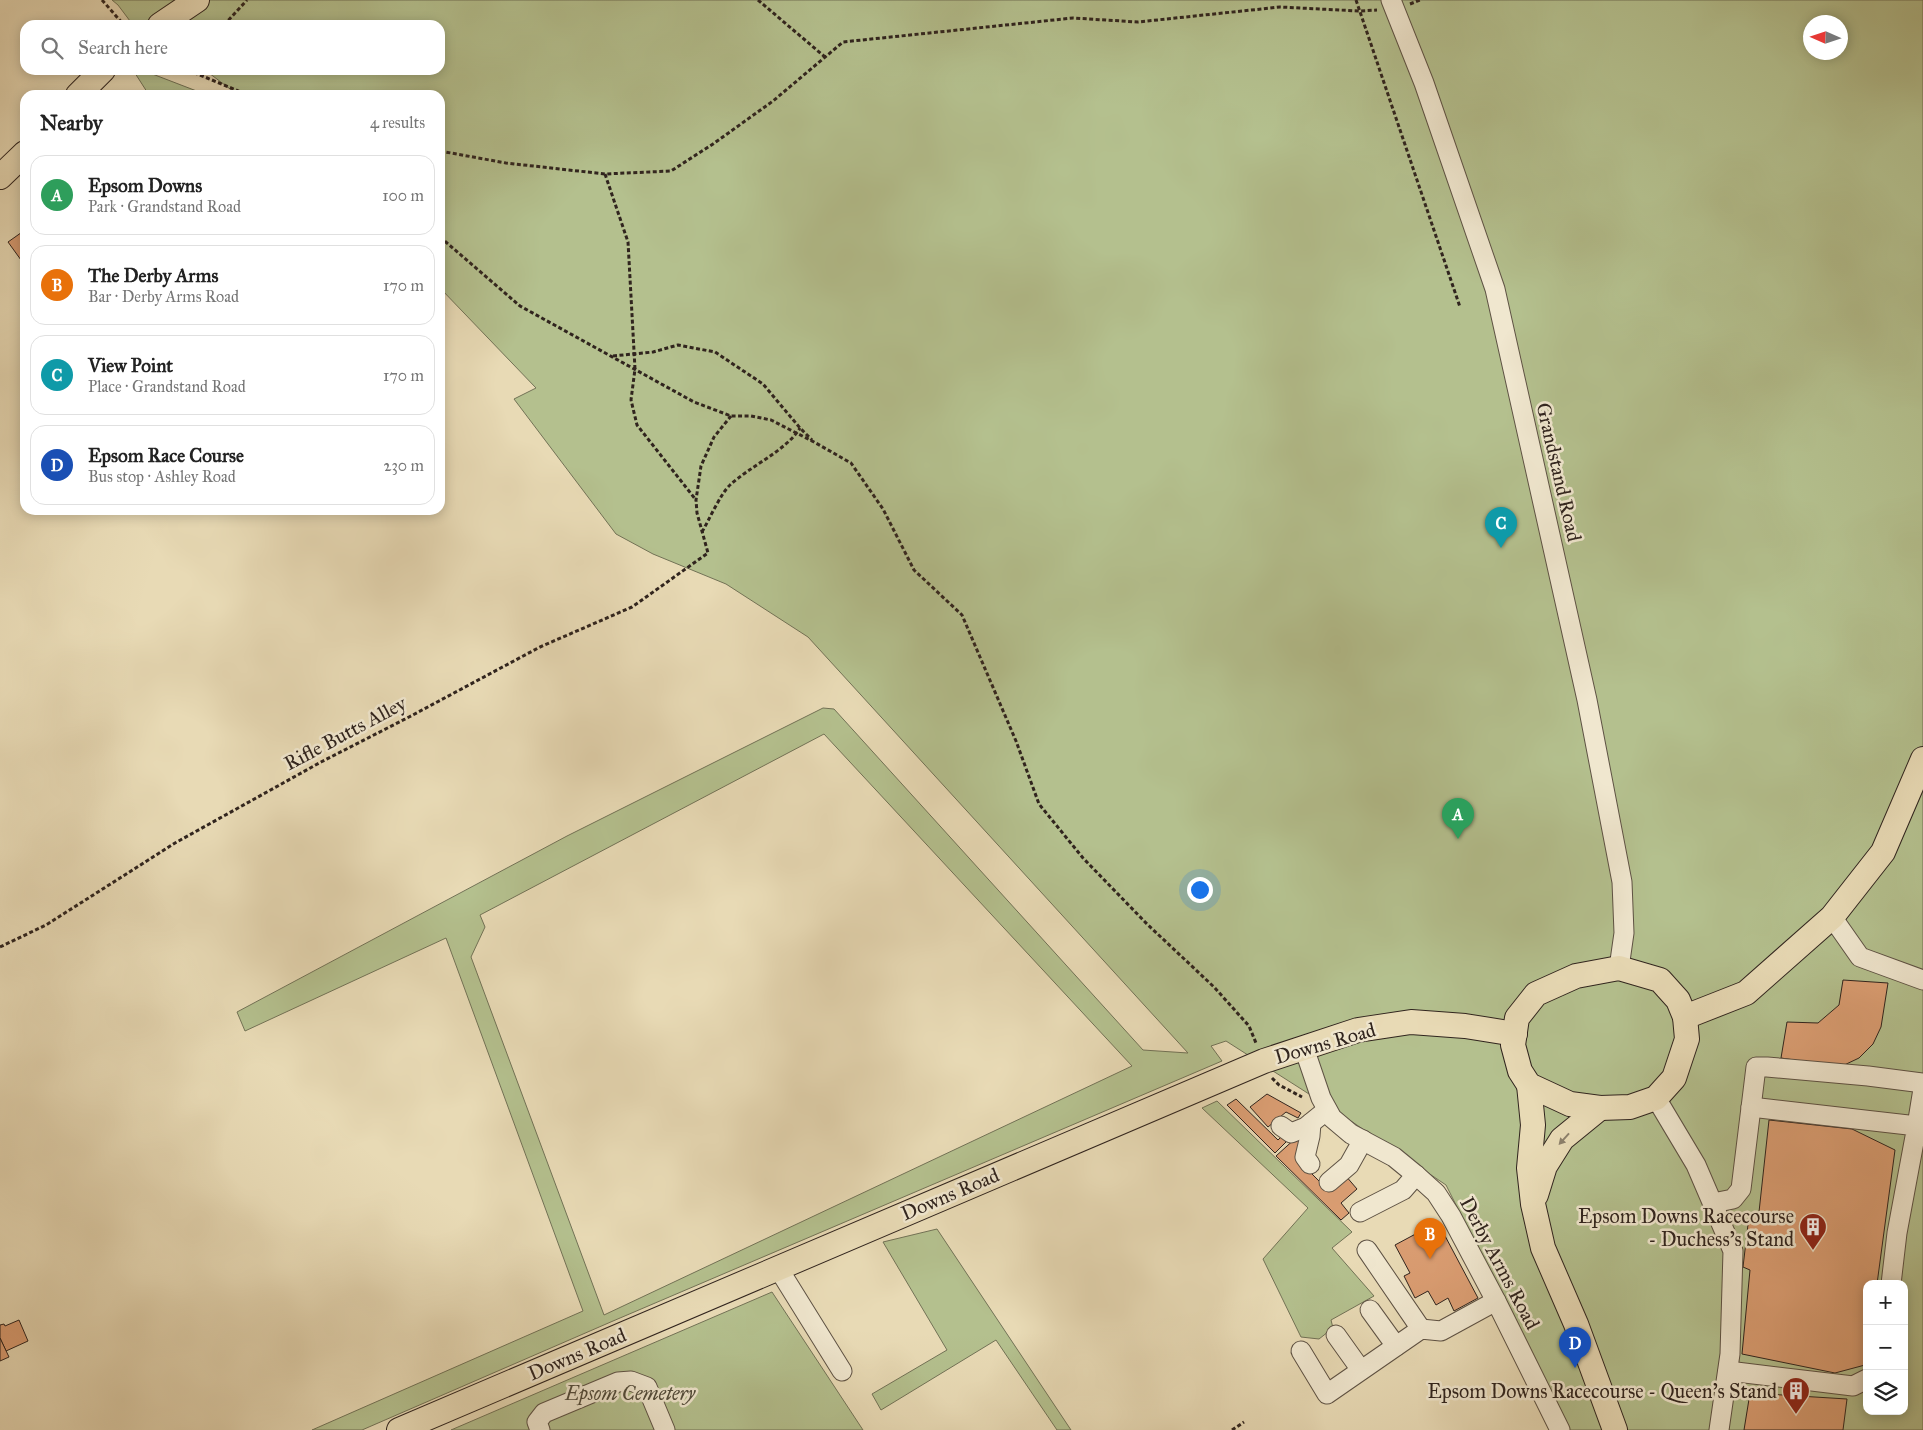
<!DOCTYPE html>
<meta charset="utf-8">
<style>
body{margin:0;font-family:"IM FELL Great Primer",serif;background:#f2f2f2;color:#222}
.controls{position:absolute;right:15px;bottom:15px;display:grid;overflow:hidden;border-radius:10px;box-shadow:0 2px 12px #0003}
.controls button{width:45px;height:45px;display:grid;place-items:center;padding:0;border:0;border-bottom:1px solid #e0e0e0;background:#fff;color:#222;font:25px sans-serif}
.compass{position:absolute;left:1803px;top:15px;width:45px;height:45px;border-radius:50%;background:#fff;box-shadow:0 2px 12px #0003;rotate:273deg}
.you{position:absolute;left:1199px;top:889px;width:18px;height:18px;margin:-12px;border:4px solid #fff;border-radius:50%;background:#1a73e8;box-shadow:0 0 0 8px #1a73e833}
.badge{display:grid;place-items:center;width:32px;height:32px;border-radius:50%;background:#111827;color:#fff;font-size:16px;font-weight:700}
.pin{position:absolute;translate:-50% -41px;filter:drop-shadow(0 1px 2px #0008)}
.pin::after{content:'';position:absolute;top:26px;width:18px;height:15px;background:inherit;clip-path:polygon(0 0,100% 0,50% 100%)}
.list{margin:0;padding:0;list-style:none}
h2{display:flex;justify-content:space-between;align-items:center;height:65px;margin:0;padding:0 20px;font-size:21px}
h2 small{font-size:16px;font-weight:400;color:#767676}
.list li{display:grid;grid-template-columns:32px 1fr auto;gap:15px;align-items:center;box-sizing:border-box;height:80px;margin:0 10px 10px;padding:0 10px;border:1px solid #e0e0e0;border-radius:15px}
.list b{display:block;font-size:19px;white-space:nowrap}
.list p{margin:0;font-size:16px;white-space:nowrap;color:#767676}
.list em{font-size:16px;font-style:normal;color:#767676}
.icon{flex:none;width:28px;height:28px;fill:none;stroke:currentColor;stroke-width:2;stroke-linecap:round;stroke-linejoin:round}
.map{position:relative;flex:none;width:1923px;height:1430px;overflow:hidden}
.search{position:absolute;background:#fff;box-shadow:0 2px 12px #0003;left:20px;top:20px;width:425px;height:55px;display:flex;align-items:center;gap:12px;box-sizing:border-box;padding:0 18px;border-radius:15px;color:#767676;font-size:19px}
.panel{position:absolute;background:#fff;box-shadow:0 2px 12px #0003;left:20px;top:90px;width:425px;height:425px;border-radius:15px}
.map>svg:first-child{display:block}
</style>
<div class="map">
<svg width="1923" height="1430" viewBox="0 0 1923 1430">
<rect width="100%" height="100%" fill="#e8dab5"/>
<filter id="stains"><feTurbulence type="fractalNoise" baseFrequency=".004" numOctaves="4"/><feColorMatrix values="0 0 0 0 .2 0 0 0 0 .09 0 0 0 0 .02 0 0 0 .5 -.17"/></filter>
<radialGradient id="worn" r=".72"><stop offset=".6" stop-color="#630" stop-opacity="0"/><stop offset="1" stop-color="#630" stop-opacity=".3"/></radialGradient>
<g fill="#b4c08e" stroke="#727256" fill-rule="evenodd">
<path d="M112,0H1923V1430H1559L1545,1382L1446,1185L1345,1117L1226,1041L1211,1046L1222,1061L613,1321L362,1430H312L583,1311L446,938L245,1031L237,1012L567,836L823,708L834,709L1143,1050L1188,1053L808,637L726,584L653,554L616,534L514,399L536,388L440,288V95H238L205,70H440V25H145L141,22L133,25L118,5ZM1810,22H1840V52H1810ZM824,734L1132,1066L604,1315L471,957L485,927L480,915ZM1867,1284H1904V1411H1867Z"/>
<path d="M133,70H142L207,95H149Z"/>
<path d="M1217,1101L1352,1232L1332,1248L1374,1296L1331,1320L1333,1328L1319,1339L1301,1337L1263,1259L1308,1208L1202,1108Z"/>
<path d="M937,1229L1071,1430H1057L996,1340L881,1410L872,1394L947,1350L883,1242Z"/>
<path d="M772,1292L863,1430H451Z"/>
</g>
<g fill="#db9e73" stroke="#30241e">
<path d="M25,226V257L21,260L8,242L25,230L23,227Z"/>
<path d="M1843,980L1888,983L1881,1027L1873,1044L1859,1058L1840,1067L1781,1058L1787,1022L1818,1023L1839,1005Z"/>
<path d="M1267,1094L1301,1113L1298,1118L1286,1112L1268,1127L1250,1107Z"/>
<path d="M1236,1099L1278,1140L1281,1137L1286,1142L1275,1153L1227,1105Z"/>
<path d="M1769,1120L1852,1129L1895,1150L1877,1284H1867V1353L1865,1365L1835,1373L1742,1354L1750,1270L1743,1267L1749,1216L1759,1212Z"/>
<path d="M1297,1137L1305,1146L1295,1157L1330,1192L1345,1175L1357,1189L1341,1203L1349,1213L1341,1220L1276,1156Z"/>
<path d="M1423,1230L1429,1242L1444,1234L1478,1298L1454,1311L1448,1298L1436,1305L1428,1291L1415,1298L1404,1276L1410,1273L1395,1245Z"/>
<path d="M19,1320L28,1341L6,1351L0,1338V1325L4,1324L5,1326Z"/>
<path d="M0,1338L9,1357L0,1361Z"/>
<path d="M1750,1393L1847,1399L1843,1430H1744Z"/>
</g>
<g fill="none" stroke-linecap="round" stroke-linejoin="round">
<defs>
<g id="minor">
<path d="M1391,0L1424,83L1495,289L1587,700L1622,882L1624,933L1619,968"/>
<path d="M1832,917L1860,957L1923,980"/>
<path d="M1304,1048L1321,1098L1332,1118L1351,1134L1394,1157L1416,1175L1436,1193L1451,1216L1496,1301L1560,1430"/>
<path d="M1656,1098L1696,1165L1733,1251L1730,1354L1719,1430"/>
<path d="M1751,1107L1917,1126L1897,1233L1891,1284"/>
<path d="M1281,1126L1291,1133L1306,1127L1327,1110"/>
<path d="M1917,1126L1923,1089"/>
<path d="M1310,1164L1305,1157L1310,1136L1311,1123"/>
<path d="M1329,1182L1349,1165L1363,1140"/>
<path d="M1713,1203L1733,1199L1741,1189L1756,1067H1767L1868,1076L1923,1083"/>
<path d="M1360,1212L1403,1190L1416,1175"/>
<path d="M1367,1250L1421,1329"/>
<path d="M778,1268L842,1371"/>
<path d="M1370,1310L1396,1346"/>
<path d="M1336,1335L1361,1370"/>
<path d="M1301,1351L1327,1394L1421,1329L1441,1331L1496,1301"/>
<path d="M1728,1371L1853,1386L1867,1379"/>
<path d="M540,1430L537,1422L544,1413L618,1382L631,1381L647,1387L665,1430"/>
</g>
<g id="major">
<path d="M160,25L197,0"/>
<path d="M78,95L103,70"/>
<path d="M0,177L25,153"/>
<path d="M1619,968L1660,980L1678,1000L1685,1017L1687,1039L1674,1078L1656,1098L1630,1107L1600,1108L1570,1104L1529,1085L1520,1071L1513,1045L1517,1018L1536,994L1576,976Z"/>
<path d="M1685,1017L1746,993L1832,917L1883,852L1923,759"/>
<path d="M1529,1085L1533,1125L1529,1168L1533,1204L1543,1248L1576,1324L1615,1430"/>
<path d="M1536,1195L1545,1166L1562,1139L1600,1108"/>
<path d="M399,1430L1264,1061L1358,1030L1411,1022L1465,1026L1515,1034"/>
</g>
</defs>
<use href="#minor" stroke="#5e5244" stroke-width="21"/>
<use href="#major" stroke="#30241e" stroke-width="26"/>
<g stroke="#30241e" stroke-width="3" stroke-dasharray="4 2.5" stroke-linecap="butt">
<path d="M102,0L124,25"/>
<path d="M758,0L825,57"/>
<path d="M1356,0L1460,307"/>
<path d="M1410,4L1420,0"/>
<path d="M224,25L247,0"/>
<path d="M188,70L248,95"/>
<path d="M440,151L506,163L605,174L671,171L713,144L773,101L843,42L1073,18L1138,22L1280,7L1359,11L1377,10"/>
<path d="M605,174L628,242L635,369L631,400L637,425L696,500"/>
<path d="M440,237L520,306L694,402L731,416H751L771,420L814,442L851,463L883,509L914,570L962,615L1016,741L1039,804L1083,858L1147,924L1214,987L1249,1026L1256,1043"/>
<path d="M613,356L653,352L678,345L715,352L763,384L800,428L812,440"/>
<path d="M702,532C709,520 721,493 730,485C749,467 787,450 800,428"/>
<path d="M0,947L46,925L175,843L321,762L409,717L540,647L632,607L708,553L697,513L696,500L701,466L714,437L731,416"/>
<path d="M1272,1078L1279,1085L1302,1097"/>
<path d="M1232,1430L1244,1422"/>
</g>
<use href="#minor" stroke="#f0e7cf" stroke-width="19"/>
<use href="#major" stroke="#e8dab5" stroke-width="24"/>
</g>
<defs><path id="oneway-solid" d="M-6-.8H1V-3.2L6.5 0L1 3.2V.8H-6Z" transform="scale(1.25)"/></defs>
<use fill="#8c7f6a" href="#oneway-solid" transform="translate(1564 1139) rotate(132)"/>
<defs>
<symbol id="building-pin" viewBox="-11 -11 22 30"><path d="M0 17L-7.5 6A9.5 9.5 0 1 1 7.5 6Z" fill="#8f2418" stroke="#f0e7cf"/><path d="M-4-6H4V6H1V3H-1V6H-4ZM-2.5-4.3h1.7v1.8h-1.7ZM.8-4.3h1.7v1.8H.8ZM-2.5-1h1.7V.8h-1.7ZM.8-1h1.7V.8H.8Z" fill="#fff"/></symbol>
</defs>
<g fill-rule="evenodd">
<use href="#building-pin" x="1797" y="1211" width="32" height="43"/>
<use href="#building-pin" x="1780" y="1375" width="32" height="43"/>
</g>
<g text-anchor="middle" stroke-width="5" stroke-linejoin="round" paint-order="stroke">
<g font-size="20" fill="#30241e" stroke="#f0e7cf">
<text transform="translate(1559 472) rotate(77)" y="7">Grandstand Road</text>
<text transform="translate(345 733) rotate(-28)" y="7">Rifle Butts Alley</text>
<text transform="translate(1325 1043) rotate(-16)" y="7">Downs Road</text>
<text transform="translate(950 1194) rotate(-23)" y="7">Downs Road</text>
<text transform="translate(1500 1263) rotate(62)" y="7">Derby Arms Road</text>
<text transform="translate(577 1354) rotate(-23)" y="7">Downs Road</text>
</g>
<g font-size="20" fill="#30241e" stroke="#f0e7cf" text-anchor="end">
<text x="1794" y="1223">Epsom Downs Racecourse<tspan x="1794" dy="23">- Duchess’s Stand</tspan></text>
<text x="1777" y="1398">Epsom Downs Racecourse - Queen's Stand</text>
</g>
<g font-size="20" font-style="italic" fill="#514b3a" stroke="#f0e7cf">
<text x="630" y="1400">Epsom Cemetery</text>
</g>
</g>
<rect width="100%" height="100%" filter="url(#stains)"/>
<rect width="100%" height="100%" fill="url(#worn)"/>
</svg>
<div class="controls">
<button>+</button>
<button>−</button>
<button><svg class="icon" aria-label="layers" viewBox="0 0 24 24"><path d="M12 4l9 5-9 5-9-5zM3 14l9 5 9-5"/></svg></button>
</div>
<svg class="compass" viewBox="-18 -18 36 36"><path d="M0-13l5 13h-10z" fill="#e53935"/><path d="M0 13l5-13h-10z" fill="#767676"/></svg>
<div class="you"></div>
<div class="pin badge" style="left:1458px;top:839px;background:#2e9e5b">A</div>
<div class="pin badge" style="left:1430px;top:1259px;background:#e8710a">B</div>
<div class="pin badge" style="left:1501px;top:548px;background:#0f9aa8">C</div>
<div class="pin badge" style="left:1575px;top:1368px;background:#1a4fb4">D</div>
<div class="search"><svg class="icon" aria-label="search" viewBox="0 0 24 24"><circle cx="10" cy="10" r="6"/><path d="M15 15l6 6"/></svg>Search here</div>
<section class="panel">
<h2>Nearby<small>4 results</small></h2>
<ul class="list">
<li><span class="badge" style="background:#2e9e5b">A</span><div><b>Epsom Downs</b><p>Park · Grandstand Road</p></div><em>100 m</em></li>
<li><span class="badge" style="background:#e8710a">B</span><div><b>The Derby Arms</b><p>Bar · Derby Arms Road</p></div><em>170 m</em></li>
<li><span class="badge" style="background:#0f9aa8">C</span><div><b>View Point</b><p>Place · Grandstand Road</p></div><em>170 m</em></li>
<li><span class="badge" style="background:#1a4fb4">D</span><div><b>Epsom Race Course</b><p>Bus stop · Ashley Road</p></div><em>230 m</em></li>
</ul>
</section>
</div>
